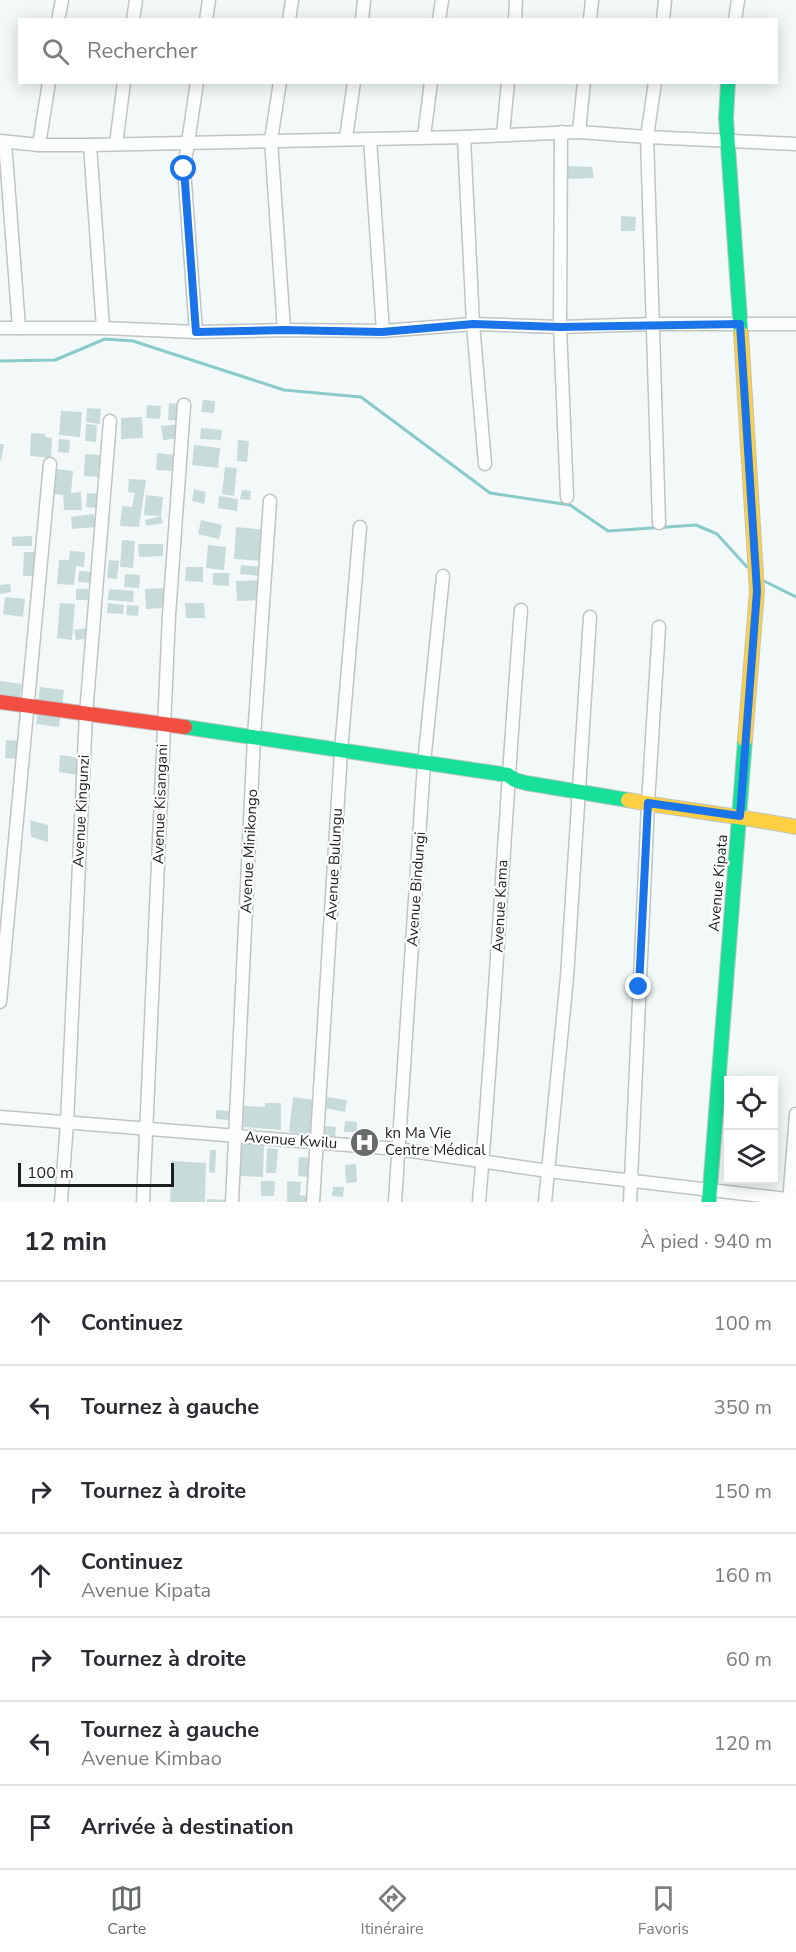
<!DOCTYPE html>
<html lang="fr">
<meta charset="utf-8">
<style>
body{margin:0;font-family:"Nunito Sans",sans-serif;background:#f2f2f3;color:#2b2b33}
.controls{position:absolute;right:18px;bottom:18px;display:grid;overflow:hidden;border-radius:0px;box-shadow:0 3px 15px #0003}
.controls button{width:54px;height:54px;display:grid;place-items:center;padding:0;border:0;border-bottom:2px solid #e1e1e2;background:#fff;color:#2b2b33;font:30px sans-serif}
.scale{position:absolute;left:18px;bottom:15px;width:156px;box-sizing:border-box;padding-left:6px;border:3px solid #1b1f1f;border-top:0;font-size:16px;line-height:21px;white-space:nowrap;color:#1b1f1f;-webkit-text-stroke:4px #fff;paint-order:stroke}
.stop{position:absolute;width:18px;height:18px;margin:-14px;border:4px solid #1a73e8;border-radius:50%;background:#fff}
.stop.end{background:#1a73e8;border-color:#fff;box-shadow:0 2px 6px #0008}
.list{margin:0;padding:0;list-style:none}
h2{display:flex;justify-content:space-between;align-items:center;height:78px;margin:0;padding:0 24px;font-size:26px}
h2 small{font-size:20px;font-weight:400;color:#7c7c81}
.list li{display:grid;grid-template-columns:39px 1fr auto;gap:18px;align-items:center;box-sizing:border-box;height:84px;padding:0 24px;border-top:2px solid #e1e1e2}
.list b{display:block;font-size:22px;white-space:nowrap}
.list p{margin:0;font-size:20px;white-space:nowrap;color:#7c7c81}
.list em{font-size:20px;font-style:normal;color:#7c7c81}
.icon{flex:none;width:33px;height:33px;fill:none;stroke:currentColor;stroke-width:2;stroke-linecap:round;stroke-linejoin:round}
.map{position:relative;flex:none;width:796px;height:1202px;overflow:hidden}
.search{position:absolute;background:#fff;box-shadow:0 3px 15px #0003;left:18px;right:18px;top:18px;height:66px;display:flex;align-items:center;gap:15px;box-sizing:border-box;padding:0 21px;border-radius:0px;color:#7c7c81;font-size:22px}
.sheet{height:666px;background:#fff}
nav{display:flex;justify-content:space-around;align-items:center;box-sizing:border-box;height:84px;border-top:2px solid #e1e1e2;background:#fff;font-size:16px;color:#7c7c81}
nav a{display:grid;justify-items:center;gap:3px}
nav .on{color:#676b6b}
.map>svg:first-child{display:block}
</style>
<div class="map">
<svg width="796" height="1202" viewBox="0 0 796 1202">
<rect width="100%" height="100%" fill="#f3f9f9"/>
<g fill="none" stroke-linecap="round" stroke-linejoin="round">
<g stroke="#89cbc9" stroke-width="3">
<path d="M0,361L55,360L105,339L133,341L284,390L361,397L490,493L570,505L608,531L696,525L717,534L747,567"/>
<path d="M764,581L796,597"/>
</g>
</g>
<g fill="#c6dbda">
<path d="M566,166L592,167L594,178L566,179Z"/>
<path d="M621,216L636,217L635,231H621Z"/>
<path d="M203,400L215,401L214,413L201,412Z"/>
<path d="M169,403L180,404L179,421L168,420Z"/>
<path d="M147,405L161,406L160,419L146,418Z"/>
<path d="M87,408L101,409L100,424L86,422Z"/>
<path d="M61,411L82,412L80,437L59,435Z"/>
<path d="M142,417L143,438L121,439V418Z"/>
<path d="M86,424L97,425L96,442L85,441Z"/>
<path d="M180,424L181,438L163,440L161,426Z"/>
<path d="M201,428L222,430L221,440L200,439Z"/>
<path d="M31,433L46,434L45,437L52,438L51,458L30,456Z"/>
<path d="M59,439L70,440L69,453L58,452Z"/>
<path d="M238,440L249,441L247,462L237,461Z"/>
<path d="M0,444H4L1,461H0Z"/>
<path d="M194,445L220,448L218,468L192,465Z"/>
<path d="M157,453L175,455L174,471L156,470Z"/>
<path d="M85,454L100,455L98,477L84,476Z"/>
<path d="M225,467L237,468L234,496L222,494Z"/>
<path d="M56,469L73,471L71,493L81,492L82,510H64L63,495L54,494Z"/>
<path d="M129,479L146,480L139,527L120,526L122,506L132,507L135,493L128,492Z"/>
<path d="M194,489L206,492L204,504L192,501Z"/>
<path d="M242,490L251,491L250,500L240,499Z"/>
<path d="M87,493L99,494L98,508L86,507Z"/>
<path d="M146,495L163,497L161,516L144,515Z"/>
<path d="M219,496L238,499L237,511L218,508Z"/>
<path d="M94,514L95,527L72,529L71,517Z"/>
<path d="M161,516L163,523L146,526L145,520Z"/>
<path d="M201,520L222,525L219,539L198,534Z"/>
<path d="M236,527L268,530L265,561L234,559Z"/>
<path d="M32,536V546H12V537Z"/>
<path d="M122,540L135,541L133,568L120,567Z"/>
<path d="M138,544H163V556L139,557Z"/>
<path d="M208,545L226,547L224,570L206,568Z"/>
<path d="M70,551L85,552L84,567L76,566L74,585L57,584L59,560H69Z"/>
<path d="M24,552H35L37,576H23Z"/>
<path d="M109,560L119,561L117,579L107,578Z"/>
<path d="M241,565L261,567L260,576L240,574Z"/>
<path d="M186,567H203V582L185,581Z"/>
<path d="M79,571L92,572L91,583L78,582Z"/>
<path d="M213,573H229V586L213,585Z"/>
<path d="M125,574L140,575L139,588L124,587Z"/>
<path d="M264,580L265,600L237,601L236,581Z"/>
<path d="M10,584L11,592L0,594V585Z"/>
<path d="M164,588L165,608L146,609L145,589Z"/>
<rect x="76" y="589" width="12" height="11"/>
<path d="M109,589L134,591L133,602L108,600Z"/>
<path d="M5,597L25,599L23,617L3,614Z"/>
<path d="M60,603L75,604L72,640L57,638Z"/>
<path d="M108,603L124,605L123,614L107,613Z"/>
<path d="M185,603H204L205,618H186Z"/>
<path d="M127,605L139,606L138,616L126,615Z"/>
<path d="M88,628L89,638L76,640L74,630Z"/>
<path d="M0,681L22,684L20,697L0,694Z"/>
<path d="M40,687L64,690L62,705L38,701Z"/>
<path d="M38,711L61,713L59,727L36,724Z"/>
<path d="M6,740L22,741L21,759L5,758Z"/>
<path d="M60,755L80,758L78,775L59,772Z"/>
<path d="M30,820L48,825V842L31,837Z"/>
<path d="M293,1097L314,1100L310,1135L289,1132Z"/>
<path d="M326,1097L347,1100L345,1112L324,1108Z"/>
<path d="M265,1103H281V1130L243,1127L244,1106L265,1107Z"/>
<path d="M216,1110L230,1111V1120L216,1119Z"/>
<path d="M345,1121L357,1122V1132H344Z"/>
<path d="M324,1126L336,1127L335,1137L323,1136Z"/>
<path d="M241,1142L264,1143L263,1177L240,1176Z"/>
<path d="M267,1148L278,1149L276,1173H266Z"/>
<path d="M210,1150H216L215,1173L209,1172Z"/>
<path d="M299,1157L310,1158L309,1177L298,1176Z"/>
<path d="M172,1161L206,1163L205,1202H170Z"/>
<path d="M356,1164L357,1182L346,1183L345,1165Z"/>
<path d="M261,1181H275L274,1196H261Z"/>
<path d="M287,1181L301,1182L300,1195L310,1196V1202H287Z"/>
<path d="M333,1187H344L343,1197L332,1196Z"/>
<path d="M207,1199L228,1200V1202H207Z"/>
</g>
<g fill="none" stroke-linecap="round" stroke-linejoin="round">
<defs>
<g id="street">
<path d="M58,20L62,0"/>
<path d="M133,20L136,0"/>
<path d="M206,20L209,0"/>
<path d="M289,20L292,0"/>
<path d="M362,20L364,0"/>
<path d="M439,20L442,0"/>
<path d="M515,20L516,0"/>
<path d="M590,20L592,0"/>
<path d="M663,20L665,0"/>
<path d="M735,20L738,0"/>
<path d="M280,82L271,140L284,330"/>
<path d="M655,82L647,137L659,523"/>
<path d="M561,132L560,327L567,497"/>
<path d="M579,132L584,82"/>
<path d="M503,134L508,82"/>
<path d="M424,136L431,82"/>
<path d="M464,137L473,324L485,464"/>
<path d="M346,138L354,82"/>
<path d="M370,139L383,331"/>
<path d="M0,141L39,145H90L464,137L579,132L647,137L796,144"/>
<path d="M5,142L19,328"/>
<path d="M116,144L124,82"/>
<path d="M39,145L49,82"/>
<path d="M90,145L103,328"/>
<path d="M0,328H103L196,332L284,330L383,331L473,324L560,327L654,324H796"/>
<path d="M196,332L184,169L197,82"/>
<path d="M0,1002L50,464"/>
<path d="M0,1117L398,1149L548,1171L796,1200"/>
<path d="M61,1202L67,1123L86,714L110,421"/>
<path d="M143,1202L169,615L184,405"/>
<path d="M232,1202L254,737L270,501"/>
<path d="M313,1202L341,751L360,527"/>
<path d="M395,1202L424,763L443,576"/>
<path d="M479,1202C496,1005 505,807 521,610"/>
<path d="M545,1202L567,977L590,617"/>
<path d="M630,1202L648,803L659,627"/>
<path d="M789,1202L796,1114"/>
</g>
<g id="fast">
<path d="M728,82L726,118L741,333"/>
<path d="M185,727L508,775L515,780L526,783L628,800"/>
<path d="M709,1202L745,740"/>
</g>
<g id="slow">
<path d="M741,333L757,591L745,740"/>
<path d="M628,800C684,810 740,816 796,827"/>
</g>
<path id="jam" d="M0,702L185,727"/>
</defs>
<use href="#street" stroke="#bfc4c4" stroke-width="15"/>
<use href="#fast" stroke="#bfc4c4" stroke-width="16"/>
<use href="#slow" stroke="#bfc4c4" stroke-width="16"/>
<use href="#jam" stroke="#bfc4c4" stroke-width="16"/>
<use href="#street" stroke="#fdfefe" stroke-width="12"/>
<use href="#fast" stroke="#16e098" stroke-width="14"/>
<use href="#slow" stroke="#ffcf43" stroke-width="14"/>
<use href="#jam" stroke="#f24e42" stroke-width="14"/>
</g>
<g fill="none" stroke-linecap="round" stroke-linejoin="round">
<path stroke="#1a73e8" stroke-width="8" d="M184,169L196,332L284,330L382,332L473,324L560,327L740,324L757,591L740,816L648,803L639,987"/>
</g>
<defs>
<symbol id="hospital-disc" viewBox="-11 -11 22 22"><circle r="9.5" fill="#676b6b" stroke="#fff"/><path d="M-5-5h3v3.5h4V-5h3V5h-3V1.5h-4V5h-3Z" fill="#fff"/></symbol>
</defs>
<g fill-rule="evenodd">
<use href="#hospital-disc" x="348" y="1126" width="33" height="33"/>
</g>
<g text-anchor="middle" stroke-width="4.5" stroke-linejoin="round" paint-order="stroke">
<g font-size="15" fill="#1b1f1f" stroke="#fff">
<text transform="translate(160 804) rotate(-88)" y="5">Avenue Kisangani</text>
<text transform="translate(81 811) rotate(-87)" y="5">Avenue Kingunzi</text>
<text transform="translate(249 851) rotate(-87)" y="5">Avenue Minikongo</text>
<text transform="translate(334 864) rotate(-87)" y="5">Avenue Bulungu</text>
<text transform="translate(718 883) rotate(-85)" y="5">Avenue Kipata</text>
<text transform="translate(416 889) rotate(-86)" y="5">Avenue Bindungi</text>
<text transform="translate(500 906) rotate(-87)" y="5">Avenue Kama</text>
<text transform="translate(291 1140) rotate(4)" y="5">Avenue Kwilu</text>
</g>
<g font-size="15" fill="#1b1f1f" stroke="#fff" text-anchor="start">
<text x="385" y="1138">kn Ma Vie<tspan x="385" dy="17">Centre Médical</tspan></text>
</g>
</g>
</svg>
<div class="controls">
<button><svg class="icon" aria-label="locate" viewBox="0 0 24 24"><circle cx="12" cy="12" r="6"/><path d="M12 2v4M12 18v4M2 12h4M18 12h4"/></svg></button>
<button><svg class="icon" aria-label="layers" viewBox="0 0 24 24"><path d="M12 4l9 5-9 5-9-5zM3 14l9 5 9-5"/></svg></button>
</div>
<div class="scale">100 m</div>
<div class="stop" style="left:184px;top:169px"></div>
<div class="stop end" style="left:639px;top:987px"></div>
<div class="search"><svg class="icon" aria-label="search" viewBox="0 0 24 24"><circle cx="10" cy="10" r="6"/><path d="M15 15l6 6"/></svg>Rechercher</div>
</div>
<section class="sheet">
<h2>12 min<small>À pied · 940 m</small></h2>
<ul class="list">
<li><svg class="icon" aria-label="ahead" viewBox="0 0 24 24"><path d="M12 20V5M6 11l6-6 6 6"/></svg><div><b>Continuez</b></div><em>100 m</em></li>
<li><svg class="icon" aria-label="left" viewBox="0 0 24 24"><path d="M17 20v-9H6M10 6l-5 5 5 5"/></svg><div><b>Tournez à gauche</b></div><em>350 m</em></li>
<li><svg class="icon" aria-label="right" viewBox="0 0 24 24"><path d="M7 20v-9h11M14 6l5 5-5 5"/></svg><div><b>Tournez à droite</b></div><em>150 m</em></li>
<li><svg class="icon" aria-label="ahead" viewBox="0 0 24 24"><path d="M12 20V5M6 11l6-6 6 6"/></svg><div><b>Continuez</b><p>Avenue Kipata</p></div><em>160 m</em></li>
<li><svg class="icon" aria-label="right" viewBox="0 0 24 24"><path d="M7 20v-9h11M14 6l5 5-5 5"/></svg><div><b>Tournez à droite</b></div><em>60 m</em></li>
<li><svg class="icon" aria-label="left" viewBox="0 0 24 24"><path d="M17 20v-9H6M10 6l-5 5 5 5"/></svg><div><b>Tournez à gauche</b><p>Avenue Kimbao</p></div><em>120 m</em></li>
<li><svg class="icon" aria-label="arrive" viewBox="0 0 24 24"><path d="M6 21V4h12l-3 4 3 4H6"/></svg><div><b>Arrivée à destination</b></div></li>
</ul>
</section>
<nav>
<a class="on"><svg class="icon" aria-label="map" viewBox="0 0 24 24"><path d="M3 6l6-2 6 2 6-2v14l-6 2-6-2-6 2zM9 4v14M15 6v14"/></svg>Carte</a>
<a><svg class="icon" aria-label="directions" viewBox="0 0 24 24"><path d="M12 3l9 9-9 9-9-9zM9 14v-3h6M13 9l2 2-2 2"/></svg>Itinéraire</a>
<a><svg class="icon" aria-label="saved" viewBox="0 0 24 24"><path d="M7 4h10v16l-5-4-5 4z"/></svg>Favoris</a>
</nav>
